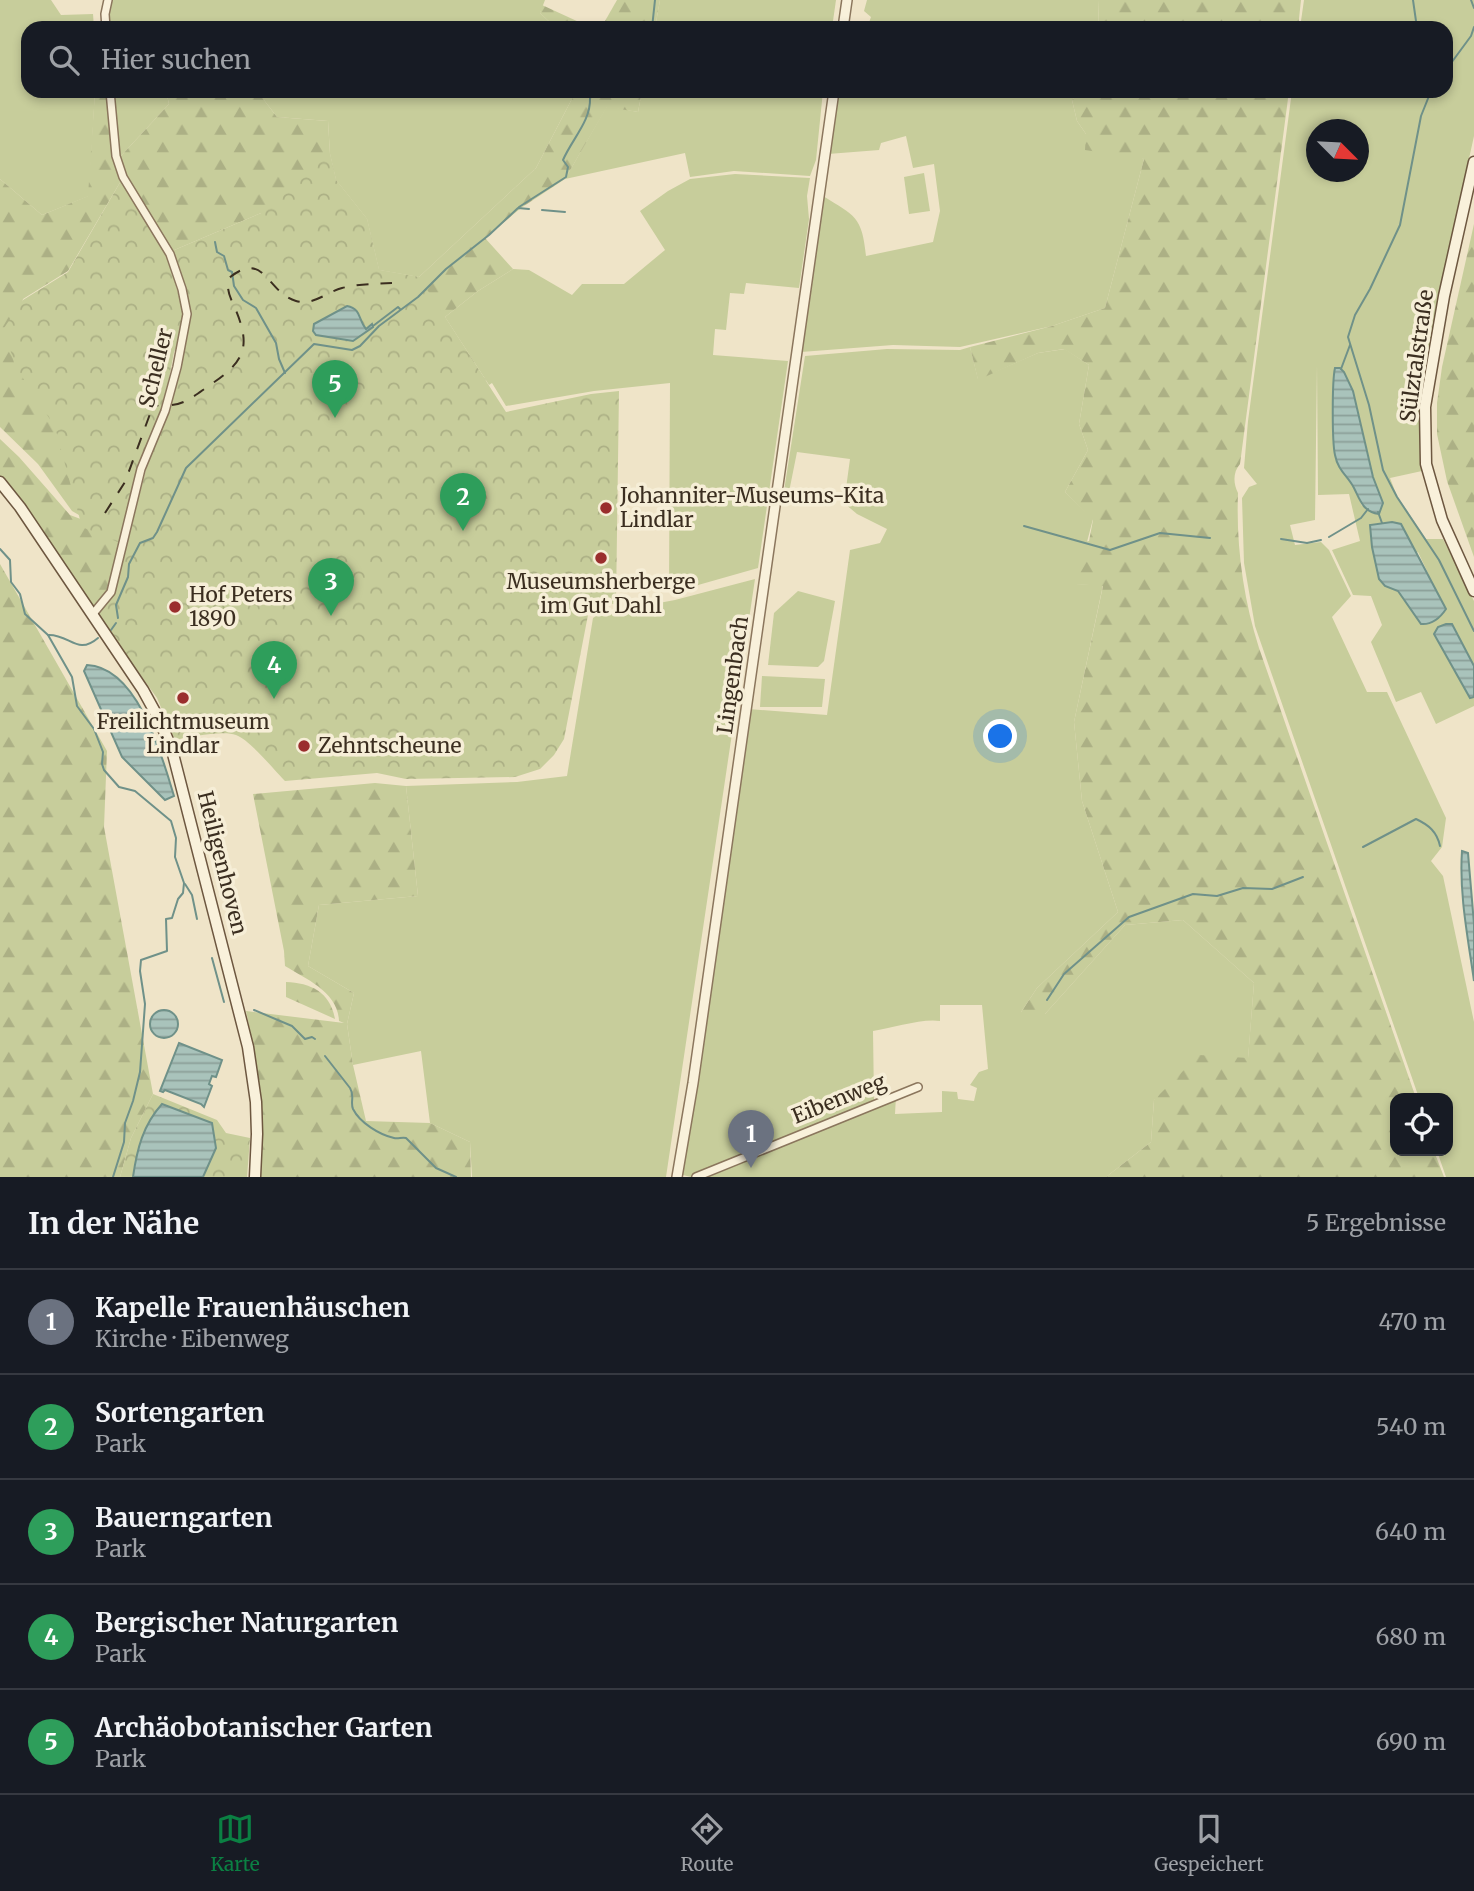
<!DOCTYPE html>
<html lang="de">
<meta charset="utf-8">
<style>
body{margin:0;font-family:Merriweather,serif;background:#20242c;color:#f1f3f6}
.controls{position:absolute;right:21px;bottom:21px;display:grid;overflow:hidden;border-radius:14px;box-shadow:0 4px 10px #0003}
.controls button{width:63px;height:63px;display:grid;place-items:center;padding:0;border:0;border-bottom:2px solid #363941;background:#171b24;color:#f1f3f6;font:35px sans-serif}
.compass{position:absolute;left:1306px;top:119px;width:63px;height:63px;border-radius:50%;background:#171b24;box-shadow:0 4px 10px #0003;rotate:114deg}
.you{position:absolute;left:1001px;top:737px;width:24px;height:24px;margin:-18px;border:5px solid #fff;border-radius:50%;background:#1a73e8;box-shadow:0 0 0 10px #1a73e833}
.badge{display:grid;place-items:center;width:46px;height:46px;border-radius:50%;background:#0b8043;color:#fff;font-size:23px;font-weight:700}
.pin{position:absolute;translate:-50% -58px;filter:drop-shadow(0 2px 4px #0008)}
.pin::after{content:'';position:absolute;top:37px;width:24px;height:21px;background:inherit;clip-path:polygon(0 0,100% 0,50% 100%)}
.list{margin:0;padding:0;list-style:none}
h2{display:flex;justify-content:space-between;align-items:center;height:91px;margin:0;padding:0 28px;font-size:30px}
h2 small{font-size:23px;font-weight:400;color:#9ea1a6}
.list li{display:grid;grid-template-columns:46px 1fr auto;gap:21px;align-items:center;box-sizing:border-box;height:105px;padding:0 28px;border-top:2px solid #363941}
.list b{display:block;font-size:26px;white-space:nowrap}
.list p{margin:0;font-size:23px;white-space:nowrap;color:#9ea1a6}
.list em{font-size:23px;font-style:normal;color:#9ea1a6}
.icon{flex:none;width:38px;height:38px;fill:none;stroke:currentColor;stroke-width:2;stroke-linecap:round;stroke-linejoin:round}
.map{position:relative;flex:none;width:1474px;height:1177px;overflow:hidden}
.search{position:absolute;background:#171b24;box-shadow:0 4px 10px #0003;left:21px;right:21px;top:21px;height:77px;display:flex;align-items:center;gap:18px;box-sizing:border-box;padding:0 24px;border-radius:21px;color:#9ea1a6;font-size:26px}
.sheet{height:616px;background:#171b24}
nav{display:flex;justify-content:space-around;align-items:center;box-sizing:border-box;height:98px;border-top:2px solid #363941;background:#171b24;font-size:19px;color:#9ea1a6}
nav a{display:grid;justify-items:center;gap:4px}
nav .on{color:#0b8043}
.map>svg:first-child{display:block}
</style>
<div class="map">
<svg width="1474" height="1177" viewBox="0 0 1474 1177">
<defs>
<pattern id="forest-firs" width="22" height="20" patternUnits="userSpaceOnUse" patternTransform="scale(1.75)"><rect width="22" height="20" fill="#c7cd9b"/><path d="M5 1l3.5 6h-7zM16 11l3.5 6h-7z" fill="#acb085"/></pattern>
<pattern id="park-crowns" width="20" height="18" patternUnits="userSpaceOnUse" patternTransform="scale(1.75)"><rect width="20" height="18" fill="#c7cd9b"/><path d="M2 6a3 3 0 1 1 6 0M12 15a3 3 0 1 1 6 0" fill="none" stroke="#acb085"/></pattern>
<pattern id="water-rules" width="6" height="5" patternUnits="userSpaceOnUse" patternTransform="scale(1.75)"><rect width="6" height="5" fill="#a9c3bb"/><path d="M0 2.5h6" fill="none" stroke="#8b9f98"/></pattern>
</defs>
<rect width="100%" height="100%" fill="#efe4c8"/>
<g fill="#c7cd9b" fill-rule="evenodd">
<path d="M0,0H51L61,15L93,14L94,28H28V91H95L89,196L42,215L0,179Z"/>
<path d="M110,0H545L540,13L556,28H107Z"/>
<path d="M660,0H836L832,28H655Z"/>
<path d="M867,0H1099L1098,28H867L871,17L864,11Z"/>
<path d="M1304,0H1474V136L1439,294L1419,405L1422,471L1390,478L1397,496L1426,539H1443L1474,601V666L1452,624L1438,627L1470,698L1474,697V706L1436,724L1421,692L1396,702L1371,642L1382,625L1371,596L1353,595L1332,550L1360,541L1349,494L1318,495L1317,365L1315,520L1290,525L1295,545L1321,542L1329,550L1351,596L1332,617L1367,692H1387L1446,818L1442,847L1431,861L1443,876L1474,1022V1177H1446L1437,1151H1448V1098H1419L1255,626L1244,563L1242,498L1249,487L1257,484L1244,468L1248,421L1292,91H1446V28H1300ZM1316,130H1358V172H1316ZM1363,437L1373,477L1383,503L1362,506L1352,484ZM1418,552L1445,609L1421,624C1414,614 1406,595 1395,589C1387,584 1382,586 1379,575Z"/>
<path d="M111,91H166L169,104L120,157Z"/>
<path d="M257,91H576L536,168L419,277L379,270L367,219L336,180L330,154L328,121L277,117Z"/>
<path d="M642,91H823L816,160L810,176L734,171L690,177L685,153L565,179L607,106L638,112Z"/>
<path d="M836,91H1079L1072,100L1077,121L1086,134L1144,159L1105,308L1052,326L960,347L893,345L801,352L823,196C855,216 862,216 866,256L933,242L940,211L934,164L913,168L906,136L881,143L879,150L828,154Z"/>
<path d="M924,173L930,211L909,214L904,177Z"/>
<path d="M735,174L810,178L807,196L809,219L799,288L746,283L744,294L730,293L726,330L715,329L713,355L788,361L758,568L677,591H669L670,383L594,391L506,406L492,383L489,385L445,317L478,291L513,269L529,270L572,295L582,284H624L665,250L640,211L668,191L690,179Z"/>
<path d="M970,347L978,379L1038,353L1065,349L1089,365L1079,424L1088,450L1065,492L1093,519L1076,584L1103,585L1074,722L1082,801L1118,912L1037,988L1021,1012L1045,1014L1125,925L1183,920L1254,983L1248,1059L1154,1100L1151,1142L1106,1177H702L896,1096L895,1114L942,1112V1091L957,1092L958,1099L974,1101L977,1088L970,1085L979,1072L988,1069L982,1005H940V1021C923,1018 892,1028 873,1031L874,1101L691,1177L683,1175L748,709L827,715L850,550L880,543L887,529L857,514L844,503L850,459L797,452L789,492L784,491L805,356L887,349L960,350Z"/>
<path d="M755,579L666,1177H472L470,1142L430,1123L421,1051L353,1065L347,1024L354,993L308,966L319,905L418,896L406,786L517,782L567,776L593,618L599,614L675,600Z"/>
<path d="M798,591L835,601L824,661L818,667L768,665L774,613Z"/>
<path d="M762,676L825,679L822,707H760Z"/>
</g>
<g fill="url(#forest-firs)">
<path d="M617,0H660L655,28H601Z"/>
<path d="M1099,0H1301L1298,28H1098Z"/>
<path d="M542,5L592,28H556L540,13Z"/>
<path d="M95,91H108L122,179L68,271L23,299L21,309L51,406L88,515H79L72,511L38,464L0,427V179L42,215L88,196Z"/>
<path d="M166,91H257L277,117L328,121L330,154L336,180L367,219L379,270L419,277L536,168L576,91H642L638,112L607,107L565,179L521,208L485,238L513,269L478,291L445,317L487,382L370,278L261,213L172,251L129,182L120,157L169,104Z"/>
<path d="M1079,91H1289L1240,464C1233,472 1233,483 1238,493C1236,545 1243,598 1259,648L1416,1098H1395V1151H1434L1444,1177H1106L1151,1142L1154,1100L1199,1055L1248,1058L1254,983L1183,920L1125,925L1045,1014L1029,1022L1021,1012L1037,988L1118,912L1082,801L1074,722L1103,586L1075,584V544L1089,541L1093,520L1065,492L1088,450L1079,424L1089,365L1064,349L1038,353L978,380L970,347L1052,326L1105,308L1144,159L1085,150L1086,134L1077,121L1072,100Z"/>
<path d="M1474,224V557L1447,481L1437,434V403L1442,367Z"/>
<path d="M0,439L19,457L70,515L86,521L139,470L106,593L93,606L24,504L0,476Z"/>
<path d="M0,564L107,751L104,827L153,1094L131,1138L120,1177H0Z"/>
<path d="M375,783L406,786L418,896L319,905L308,966L354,993L347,1024L353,1065L366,1121L430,1123L470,1142L471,1177H261C262,1121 258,1066 246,1011L344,1023L339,1021C338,992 306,979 285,966L284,951L253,794Z"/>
<path d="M286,982C311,983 330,992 335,1019L286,997Z"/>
</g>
<g fill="url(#park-crowns)">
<path d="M330,154L336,180L367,219L379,270L419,277L506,412L591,394L619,391L616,604L598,603L597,609L588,615L564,739L554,755L540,769L515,777L406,779L377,773L285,781C274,770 250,740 236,735C223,730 190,737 175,740L157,698L97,615L112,598L151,451L169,409L187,339L190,314L172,251L261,213Z"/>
<path d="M122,179L167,254L184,314L182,337L174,352L163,410L145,448L120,543L82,527L55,427L15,366L4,328L23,300L68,272Z"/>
<path d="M153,1094L217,1120L226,1133L250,1138L247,1177H120L131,1138Z"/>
</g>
<g fill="url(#water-rules)" stroke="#6f9189" stroke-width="2">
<path d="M347,306C362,309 358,320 366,329L372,324L373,327L353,341L316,335L313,331L314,324Z"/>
<path d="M1335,368H1340L1344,372L1353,391L1373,477L1383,503L1379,514C1363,512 1360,500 1354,488C1348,476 1338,471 1335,455C1332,442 1332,381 1335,368Z"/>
<path d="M1392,522L1401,524L1446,609C1440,618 1432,625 1421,624L1398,591L1385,586L1379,579L1372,547L1370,525Z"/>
<path d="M1446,624H1452L1474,666V697L1470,698L1434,634L1438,627Z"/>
<path d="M87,665C138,667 162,756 174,796L165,800L122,757L84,671Z"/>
<path d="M1462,851L1468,853L1474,924V981C1468,938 1459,894 1462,851Z"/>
<circle cx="164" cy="1024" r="14"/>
<path d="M179,1043L222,1060L216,1077L212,1076L209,1084L212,1086L204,1107L201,1104L165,1090L163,1092L160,1091Z"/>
<path d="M162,1104L212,1123L216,1148L203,1177H133C137,1149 143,1125 162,1104Z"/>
</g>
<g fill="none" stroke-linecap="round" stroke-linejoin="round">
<g stroke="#6f9189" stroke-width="2">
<path d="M1413,0L1417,28"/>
<path d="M1471,0L1474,8"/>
<path d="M652,28L655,0"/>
<path d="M1446,70L1471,36L1474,27"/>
<path d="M1431,91L1421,116L1400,225L1370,289L1355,315L1348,337L1369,405L1383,470L1397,497L1439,560L1474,631"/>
<path d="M519,207L566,177L568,167L563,160C572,139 591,121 590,98L597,91"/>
<path d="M542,210L565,212"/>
<path d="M215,242L217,252L224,256L228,270L232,272L234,286L243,300L256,308L276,343L279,359L285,373"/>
<path d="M373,326L398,307L400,309"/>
<path d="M1341,369L1350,345"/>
<path d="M1378,512L1382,523"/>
<path d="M1024,526L1110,550L1160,533L1210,538"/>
<path d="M1329,537L1361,518L1368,509"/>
<path d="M1281,539L1307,543L1321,540"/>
<path d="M0,549L10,560L11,582L20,594L25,614L48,635L72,677L77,706L94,729L103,752L102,764L104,770L119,787L135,791L171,821L176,838L175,857L184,883L183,893L178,899L172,918L166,919L167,951L141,960L140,971L145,1004L140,1072L133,1101L125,1123L124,1142L113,1177"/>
<path d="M118,618L116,605L128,577L129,564L140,543L153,538L157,532L186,468L314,344L352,350L360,346L379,326L418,297L446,269L489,235L518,208L529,209"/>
<path d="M111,630L116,623"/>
<path d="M48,635C70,634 77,656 98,638"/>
<path d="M1363,847L1416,819C1429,825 1437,832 1440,846"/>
<path d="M185,884L192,895L197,919"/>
<path d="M212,958L224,1002"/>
<path d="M1047,1000L1064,974L1129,917L1193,894L1217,896L1243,888L1272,889L1303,877"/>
<path d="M254,1010L292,1026L305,1039L312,1037L315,1039"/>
<path d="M325,1056L350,1088C355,1096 350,1102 353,1109C360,1123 380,1135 394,1138C398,1139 402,1137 406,1138L436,1168L456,1177"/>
</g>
<defs>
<g id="minor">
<path d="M106,28L105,14L108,0"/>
<path d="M92,615L111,592L141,469L165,411L177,367L187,314L182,289L170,254L123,177L116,156L110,91"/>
<path d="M696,1177L918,1087"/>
</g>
<g id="tertiary">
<path d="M843,28L847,0"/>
<path d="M677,1177L693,1083L834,91"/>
</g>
<g id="secondary">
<path d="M1474,162L1444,296L1425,407L1426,464L1442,520L1474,591"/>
<path d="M0,482L20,507L143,690L160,721L172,750L248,1047L256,1102L257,1134L255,1177"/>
</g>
</defs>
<use href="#minor" stroke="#8b765d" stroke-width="10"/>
<use href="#tertiary" stroke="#8b765d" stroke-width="12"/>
<use href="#secondary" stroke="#6d5740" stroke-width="13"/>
<use href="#minor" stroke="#f9f1db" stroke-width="7"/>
<use href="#tertiary" stroke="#f9f1db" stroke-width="9"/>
<use href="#secondary" stroke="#f9f1db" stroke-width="10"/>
<g stroke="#3b2e20" stroke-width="2" stroke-dasharray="12 12" stroke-linecap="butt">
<path d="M172,405C186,404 198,393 210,385C244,362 252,348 235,308C230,297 226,290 229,278C265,249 266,292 296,301C313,306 327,292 342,288C358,284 375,284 392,283"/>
<path d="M105,513L125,482L150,414L158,405"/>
</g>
</g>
<g fill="#9a2e2d" stroke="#f6eed7" stroke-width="2.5">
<circle cx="606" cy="508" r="7"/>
<circle cx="601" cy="558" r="7"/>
<circle cx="175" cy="607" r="7"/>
<circle cx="183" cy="698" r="7"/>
<circle cx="304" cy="746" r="7"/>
</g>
<g text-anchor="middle" stroke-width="7" stroke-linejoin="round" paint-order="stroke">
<g font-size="21" fill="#3b2e20" stroke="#f6eed7">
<text transform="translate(1417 356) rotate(-82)" y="7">Sülztalstraße</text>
<text transform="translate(156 368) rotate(-76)" y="7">Scheller</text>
<text transform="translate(733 675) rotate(-82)" y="7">Lingenbach</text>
<text transform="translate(222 863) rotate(76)" y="7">Heiligenhoven</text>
<text transform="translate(839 1099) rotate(-22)" y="7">Eibenweg</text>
</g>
<g font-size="21" fill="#3b2e20" stroke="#f6eed7" text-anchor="start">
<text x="620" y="503">Johanniter-Museums-Kita<tspan x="620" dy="24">Lindlar</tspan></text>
<text x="601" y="589" text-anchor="middle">Museumsherberge<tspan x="601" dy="24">im Gut Dahl</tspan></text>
<text x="189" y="602">Hof Peters<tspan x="189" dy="24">1890</tspan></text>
<text x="183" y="729" text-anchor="middle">Freilichtmuseum<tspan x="183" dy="24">Lindlar</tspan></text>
<text x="318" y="753">Zehntscheune</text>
</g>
</g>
</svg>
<div class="controls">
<button><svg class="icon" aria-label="locate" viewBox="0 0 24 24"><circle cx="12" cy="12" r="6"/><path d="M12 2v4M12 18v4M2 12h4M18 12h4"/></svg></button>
</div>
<svg class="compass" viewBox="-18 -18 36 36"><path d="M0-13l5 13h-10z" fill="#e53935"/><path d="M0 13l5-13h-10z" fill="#9ea1a6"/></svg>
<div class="you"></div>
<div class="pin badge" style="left:751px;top:1168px;background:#6b7280">1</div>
<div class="pin badge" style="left:463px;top:531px;background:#2e9e5b">2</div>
<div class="pin badge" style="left:331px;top:616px;background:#2e9e5b">3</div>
<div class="pin badge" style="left:274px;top:699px;background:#2e9e5b">4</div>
<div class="pin badge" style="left:335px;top:418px;background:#2e9e5b">5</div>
<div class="search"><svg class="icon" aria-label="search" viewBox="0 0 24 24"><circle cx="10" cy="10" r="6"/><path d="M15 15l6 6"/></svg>Hier suchen</div>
</div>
<section class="sheet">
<h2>In der Nähe<small>5 Ergebnisse</small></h2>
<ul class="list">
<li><span class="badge" style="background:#6b7280">1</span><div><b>Kapelle Frauenhäuschen</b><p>Kirche · Eibenweg</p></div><em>470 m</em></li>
<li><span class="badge" style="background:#2e9e5b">2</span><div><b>Sortengarten</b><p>Park</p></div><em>540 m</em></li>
<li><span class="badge" style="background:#2e9e5b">3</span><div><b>Bauerngarten</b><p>Park</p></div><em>640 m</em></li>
<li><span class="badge" style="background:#2e9e5b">4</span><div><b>Bergischer Naturgarten</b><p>Park</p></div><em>680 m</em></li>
<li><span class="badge" style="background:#2e9e5b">5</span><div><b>Archäobotanischer Garten</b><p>Park</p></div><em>690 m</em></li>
</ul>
</section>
<nav>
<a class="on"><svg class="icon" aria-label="map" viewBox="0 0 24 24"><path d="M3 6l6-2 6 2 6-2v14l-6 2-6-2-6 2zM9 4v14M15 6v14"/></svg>Karte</a>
<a><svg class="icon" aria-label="directions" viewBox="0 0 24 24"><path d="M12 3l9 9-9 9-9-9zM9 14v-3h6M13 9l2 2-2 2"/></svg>Route</a>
<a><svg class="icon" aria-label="saved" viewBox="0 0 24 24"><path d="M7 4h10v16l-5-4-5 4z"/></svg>Gespeichert</a>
</nav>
